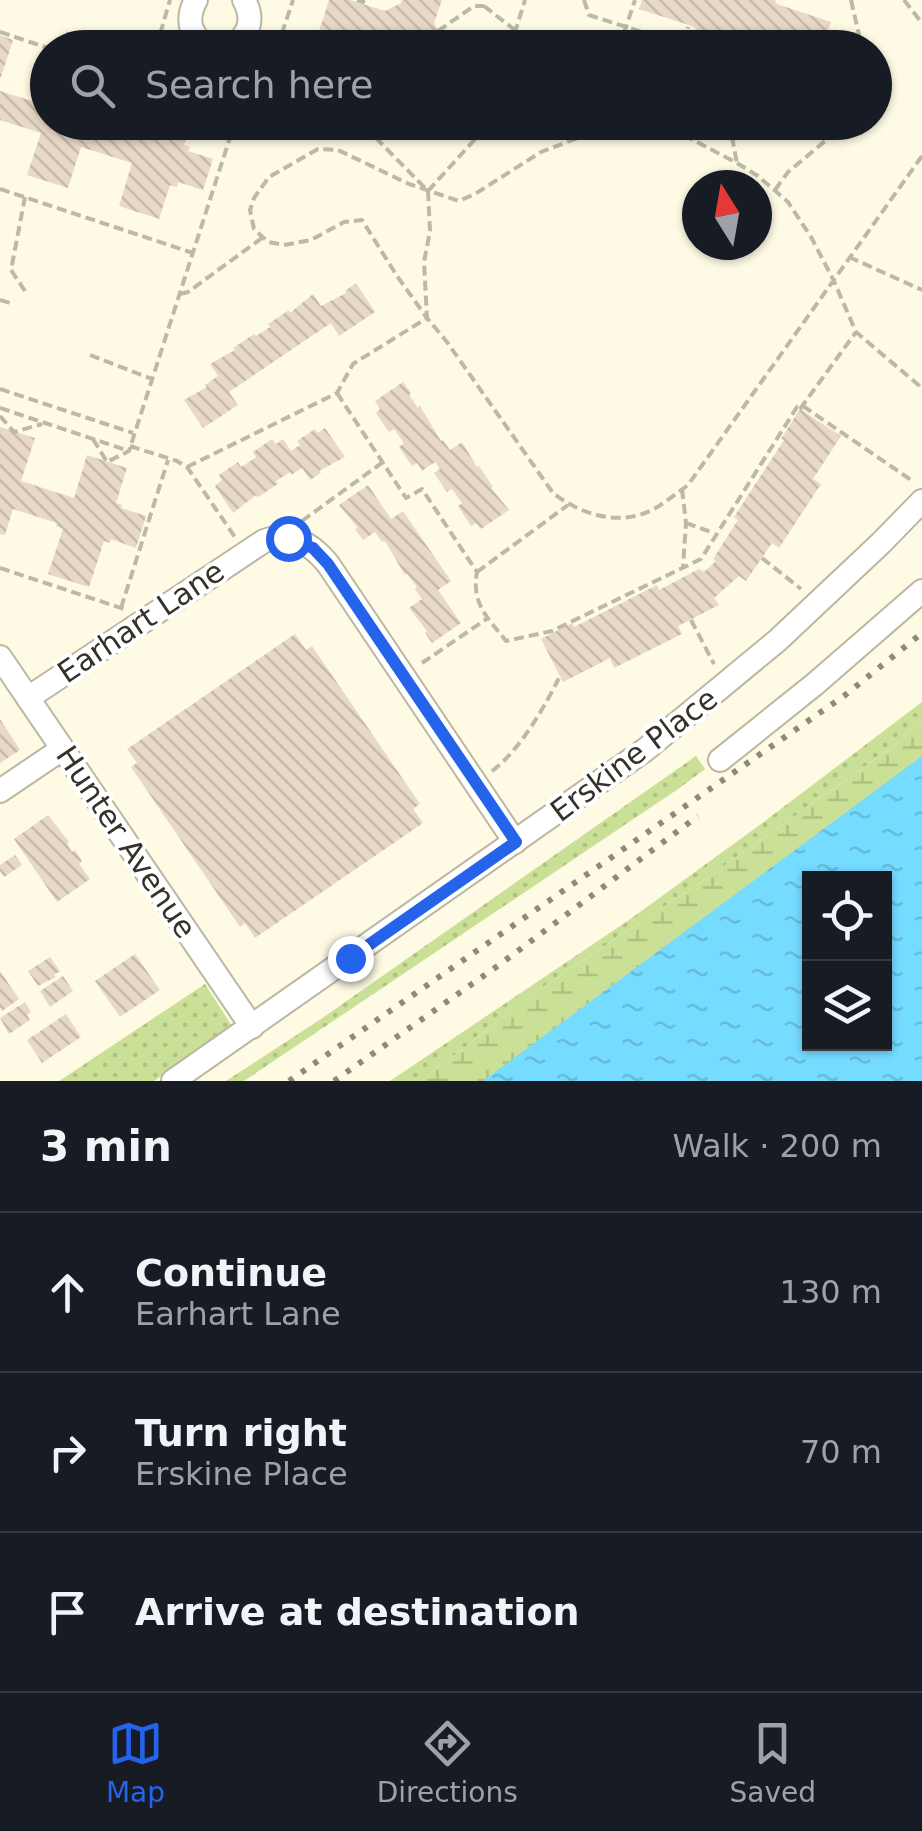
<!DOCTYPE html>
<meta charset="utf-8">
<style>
body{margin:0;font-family:"DejaVu Sans",sans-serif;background:#20242c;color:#f1f3f6}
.controls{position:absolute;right:30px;bottom:30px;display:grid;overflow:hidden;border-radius:0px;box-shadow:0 2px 8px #0004}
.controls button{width:90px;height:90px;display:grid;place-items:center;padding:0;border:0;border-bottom:2px solid #363941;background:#171b24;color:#f1f3f6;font:50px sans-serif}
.compass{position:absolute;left:682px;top:170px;width:90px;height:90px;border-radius:50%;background:#171b24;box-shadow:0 2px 8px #0004;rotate:349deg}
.stop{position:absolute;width:30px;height:30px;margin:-22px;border:8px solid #2563eb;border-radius:50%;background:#fff}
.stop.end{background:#2563eb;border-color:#fff;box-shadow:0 2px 10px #0008}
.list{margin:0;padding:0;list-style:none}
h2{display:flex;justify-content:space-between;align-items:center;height:130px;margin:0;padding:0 40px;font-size:42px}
h2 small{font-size:32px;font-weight:400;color:#9ea1a6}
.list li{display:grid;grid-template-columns:65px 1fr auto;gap:30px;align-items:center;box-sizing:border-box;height:160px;padding:0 40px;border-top:2px solid #363941}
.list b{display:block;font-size:38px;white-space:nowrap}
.list p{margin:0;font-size:32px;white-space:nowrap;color:#9ea1a6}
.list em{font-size:32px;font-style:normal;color:#9ea1a6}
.icon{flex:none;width:55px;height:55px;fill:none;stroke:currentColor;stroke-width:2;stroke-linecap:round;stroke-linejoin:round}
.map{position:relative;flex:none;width:922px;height:1081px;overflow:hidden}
.search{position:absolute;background:#171b24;box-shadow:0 2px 8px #0004;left:30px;right:30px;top:30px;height:110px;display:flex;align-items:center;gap:25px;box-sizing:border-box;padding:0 35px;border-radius:55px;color:#9ea1a6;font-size:38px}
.sheet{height:610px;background:#171b24}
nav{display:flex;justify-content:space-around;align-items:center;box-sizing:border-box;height:140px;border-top:2px solid #363941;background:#171b24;font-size:28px;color:#9ea1a6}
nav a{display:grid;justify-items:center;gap:5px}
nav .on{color:#2563eb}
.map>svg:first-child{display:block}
</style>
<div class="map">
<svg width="922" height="1081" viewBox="0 0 922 1081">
<defs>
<pattern id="grass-dots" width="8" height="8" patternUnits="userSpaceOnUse" patternTransform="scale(2.5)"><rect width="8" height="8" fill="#cbe097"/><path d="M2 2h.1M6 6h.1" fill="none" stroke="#afc182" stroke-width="1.8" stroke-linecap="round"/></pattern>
<pattern id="wetland-marsh" width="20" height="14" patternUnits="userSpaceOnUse" patternTransform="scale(2.5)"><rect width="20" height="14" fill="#cbe097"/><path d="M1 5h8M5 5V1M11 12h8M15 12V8" fill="none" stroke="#afc182"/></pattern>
<pattern id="water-ripples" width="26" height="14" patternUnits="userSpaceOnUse" patternTransform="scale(2.5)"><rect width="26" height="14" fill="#75dbff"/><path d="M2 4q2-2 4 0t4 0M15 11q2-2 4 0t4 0" fill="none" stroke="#66bcdb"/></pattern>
<pattern id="building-back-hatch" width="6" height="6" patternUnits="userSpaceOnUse" patternTransform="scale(2.5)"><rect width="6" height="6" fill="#e8d8c7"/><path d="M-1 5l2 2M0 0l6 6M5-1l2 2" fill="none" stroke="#c8baab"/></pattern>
</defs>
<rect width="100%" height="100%" fill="#fefae4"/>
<g fill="url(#grass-dots)">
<path d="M922,702V720L894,746L701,882L537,991L421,1081H390L629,920L761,824Z"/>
<path d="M696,756L705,769L681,787L244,1081H226L321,1019Z"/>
<path d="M205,984L234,1029L154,1081H59Z"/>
</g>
<path fill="url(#wetland-marsh)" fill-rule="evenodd" d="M922,720V1081H421L537,991L701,882L894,746ZM810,878H884V1044H810Z"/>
<path fill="url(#water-ripples)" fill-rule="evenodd" d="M922,756V1081H483ZM810,878H884V1044H810Z"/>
<g fill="url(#building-back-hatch)">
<path d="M329,0H350L385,11L401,3L402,0H442L434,23L438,31L443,39L466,48H371L319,31Z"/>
<path d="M642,0H775L777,4L831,22L822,48H788L758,38L741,48H701L702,42L695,27L639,9Z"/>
<path d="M0,35L13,40L1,77H0Z"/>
<path d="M0,91L48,106V122H101L136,134L137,130L143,132L146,122H191L184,145L190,147L188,151L213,159L203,190L178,182L177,187L170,185L159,219L119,206L132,163L81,147L68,188L27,175L41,133L0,120Z"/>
<path d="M371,122H411L405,140L369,128Z"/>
<path d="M356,283L375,312L339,336L331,323L229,392L238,405L203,428L184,400L207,387L205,385L218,376L210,364L235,350L233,348L254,334L256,336L270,327L268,324L289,310L290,313L313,294L321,306L346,293L345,291Z"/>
<path d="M403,382L411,393L409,395L418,408L420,406L441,441L443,440L450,450L462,442L477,467L479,466L493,487L491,488L509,510L481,529L476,523L471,526L458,506L462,503L452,489L447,492L434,473L440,469L435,462L422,471L417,463L412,466L399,447L404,443L394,429L389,432L376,413L380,409L375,401Z"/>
<path d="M800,409L841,436L813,479L821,484L779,548L772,543L746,581L739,576L714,598L719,605L678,626L682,634L614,668L610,658L563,682L541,639L572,623L574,627L657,585L659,590L699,569L704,572L716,561L713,559L738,520L734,517L784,440L781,439Z"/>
<path d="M0,427L35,438L21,481L74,498L87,455L127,468L116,503L122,505L121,508L146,516L136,548L111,539L110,543L104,541L89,587L48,574L63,529L56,526L57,523L13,509L5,535L0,534Z"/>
<path d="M325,428L345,457L319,471L321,473L310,480L302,468L291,475L290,472L276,481L278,484L258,497L256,495L233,513L215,486L222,480L219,475L238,462L241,467L249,462L256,457L253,452L272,439L276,444L283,439L291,451L300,445L297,441L315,429L318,433Z"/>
<path d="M368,485L391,519L403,511L451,581L438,590L461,623L432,643L425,633L427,631L409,608L422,599L415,589L417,587L407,574L405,575L385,541L382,542L375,532L363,540L355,529L358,528L339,505Z"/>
<path d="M295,634L306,650L312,646L420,804L413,809L423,823L255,938L245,923L240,927L131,767L137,763L127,749Z"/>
<path d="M0,719L20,750L0,763Z"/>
<path d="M48,815L69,842L67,844L72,852L75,850L82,861L79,864L90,879L57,902L14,839Z"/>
<path d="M15,855L22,865L4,877L0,871V865Z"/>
<path d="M135,954L160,990L120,1017L95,981Z"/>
<path d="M50,957L60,971L54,975L56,977L38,986L28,971Z"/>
<path d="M0,971L19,999L2,1011L0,1008Z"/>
<path d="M63,976L73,991L50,1007L40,991Z"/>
<path d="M25,1002L31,1012L27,1015L30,1020L9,1034L0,1018Z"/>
<path d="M66,1014L81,1037L42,1063L27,1040Z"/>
</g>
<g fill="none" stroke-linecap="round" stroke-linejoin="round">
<defs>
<g id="minor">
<path d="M196,0C185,20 190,39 212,48"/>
<path d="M228,48C249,38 255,20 244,0"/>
<path d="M0,657L252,1027"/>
<path d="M28,698L264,541C291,532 311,543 328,564L515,842"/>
<path d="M720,760L815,684L922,591"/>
<path d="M0,791L62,749"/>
<path d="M173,1081L645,750L778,640L881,543L922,501"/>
</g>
</defs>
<use href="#minor" stroke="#bab7a2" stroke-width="26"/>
<g stroke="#bdb9a8" stroke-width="4" stroke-dasharray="10 5" stroke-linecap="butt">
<path d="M357,0L363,2L364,0"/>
<path d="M584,0L589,15L692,48"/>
<path d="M851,0L862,48"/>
<path d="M904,0L922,23"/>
<path d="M484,6L520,34L527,48"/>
<path d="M438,31L474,6H484"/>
<path d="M0,32L48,48"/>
<path d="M520,34L561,48"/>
<path d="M683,43L688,27"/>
<path d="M156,48L170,0"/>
<path d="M277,48L293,0"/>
<path d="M510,48L525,0"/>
<path d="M619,48L635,0"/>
<path d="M566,122L575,139"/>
<path d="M729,122L737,163"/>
<path d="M922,156L688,485C677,493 666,502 654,509C620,527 581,515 553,493L447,342L427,318L397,276L362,220L344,222L311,240L284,245L268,242L254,229L250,210L254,198L269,177L318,149L338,150L409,184L459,201L475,194L541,152L575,139L628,127H660L678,132L737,163L758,176L788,202L811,237L833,279L856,332L922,388"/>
<path d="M0,189L193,253"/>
<path d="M775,190L788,172L848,122"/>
<path d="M428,191L486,127L487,122"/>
<path d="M849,257L922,290"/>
<path d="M25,291L11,270L25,197"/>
<path d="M180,294L188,292L262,238"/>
<path d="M0,300L13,304"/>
<path d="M90,355L152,379"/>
<path d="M0,389L133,433"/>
<path d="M337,393L406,498L422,489L477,572C471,604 488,618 506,641L552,631L701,559L797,407L803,406L914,482"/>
<path d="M0,408L129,451"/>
<path d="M800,409L856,332"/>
<path d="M0,416L14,432L42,424"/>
<path d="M93,439L107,462L129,451L235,122"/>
<path d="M130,446L177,461L187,467L235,537"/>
<path d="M187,467L337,393L353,364L427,318L424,262L430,231L428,191L374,136L330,122"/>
<path d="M682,489L686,523L683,567"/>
<path d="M302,521L383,462"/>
<path d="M686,523L714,533"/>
<path d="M762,558L801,589"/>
<path d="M0,568L124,609"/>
<path d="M477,572L568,505"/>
<path d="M121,608L168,460"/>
<path d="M691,620L714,664"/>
<path d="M422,663L488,618"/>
<path d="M492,771C520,750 544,708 560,676"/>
</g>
<use href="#minor" stroke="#fff" stroke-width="22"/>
<g stroke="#8d8a7c" stroke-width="6" stroke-dasharray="5 10" stroke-linecap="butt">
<path d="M289,1081L844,696L922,633"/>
<path d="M334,1081L499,965L698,816"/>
</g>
</g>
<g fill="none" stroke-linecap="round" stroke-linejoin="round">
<path stroke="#2563eb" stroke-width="12" d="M288,538L313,548L328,564L516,842L350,958"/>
</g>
<g text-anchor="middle" stroke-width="8" stroke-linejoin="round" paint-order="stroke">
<g font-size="30" fill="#34322a" stroke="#fff">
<text transform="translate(141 622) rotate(-34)" y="10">Earhart Lane</text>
<text transform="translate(634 755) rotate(-37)" y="10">Erskine Place</text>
<text transform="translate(126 842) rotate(56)" y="10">Hunter Avenue</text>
</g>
</g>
</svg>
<div class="controls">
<button><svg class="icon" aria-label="locate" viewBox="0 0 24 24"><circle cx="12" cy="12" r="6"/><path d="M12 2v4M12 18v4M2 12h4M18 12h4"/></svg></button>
<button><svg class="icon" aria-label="layers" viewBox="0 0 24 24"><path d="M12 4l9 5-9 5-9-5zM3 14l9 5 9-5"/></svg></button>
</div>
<svg class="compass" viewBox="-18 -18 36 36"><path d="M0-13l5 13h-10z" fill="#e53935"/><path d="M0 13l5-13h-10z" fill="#9ea1a6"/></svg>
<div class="stop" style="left:288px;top:538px"></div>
<div class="stop end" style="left:350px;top:958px"></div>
<div class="search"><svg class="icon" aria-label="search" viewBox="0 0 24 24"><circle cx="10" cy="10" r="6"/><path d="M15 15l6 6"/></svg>Search here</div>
</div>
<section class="sheet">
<h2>3 min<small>Walk · 200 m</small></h2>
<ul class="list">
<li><svg class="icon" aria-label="ahead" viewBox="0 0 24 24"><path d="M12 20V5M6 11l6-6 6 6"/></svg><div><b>Continue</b><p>Earhart Lane</p></div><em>130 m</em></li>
<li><svg class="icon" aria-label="right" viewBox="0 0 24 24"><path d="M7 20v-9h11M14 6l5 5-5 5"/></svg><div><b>Turn right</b><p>Erskine Place</p></div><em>70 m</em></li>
<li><svg class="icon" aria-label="arrive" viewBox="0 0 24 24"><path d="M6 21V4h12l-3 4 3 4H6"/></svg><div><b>Arrive at destination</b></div></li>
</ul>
</section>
<nav>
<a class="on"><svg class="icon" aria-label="map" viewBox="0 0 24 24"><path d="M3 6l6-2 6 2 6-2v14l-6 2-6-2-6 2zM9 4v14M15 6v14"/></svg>Map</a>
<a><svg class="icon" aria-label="directions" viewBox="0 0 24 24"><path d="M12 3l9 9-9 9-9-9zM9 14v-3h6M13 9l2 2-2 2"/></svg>Directions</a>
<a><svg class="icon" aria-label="saved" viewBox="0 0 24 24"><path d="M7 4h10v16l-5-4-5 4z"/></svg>Saved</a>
</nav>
